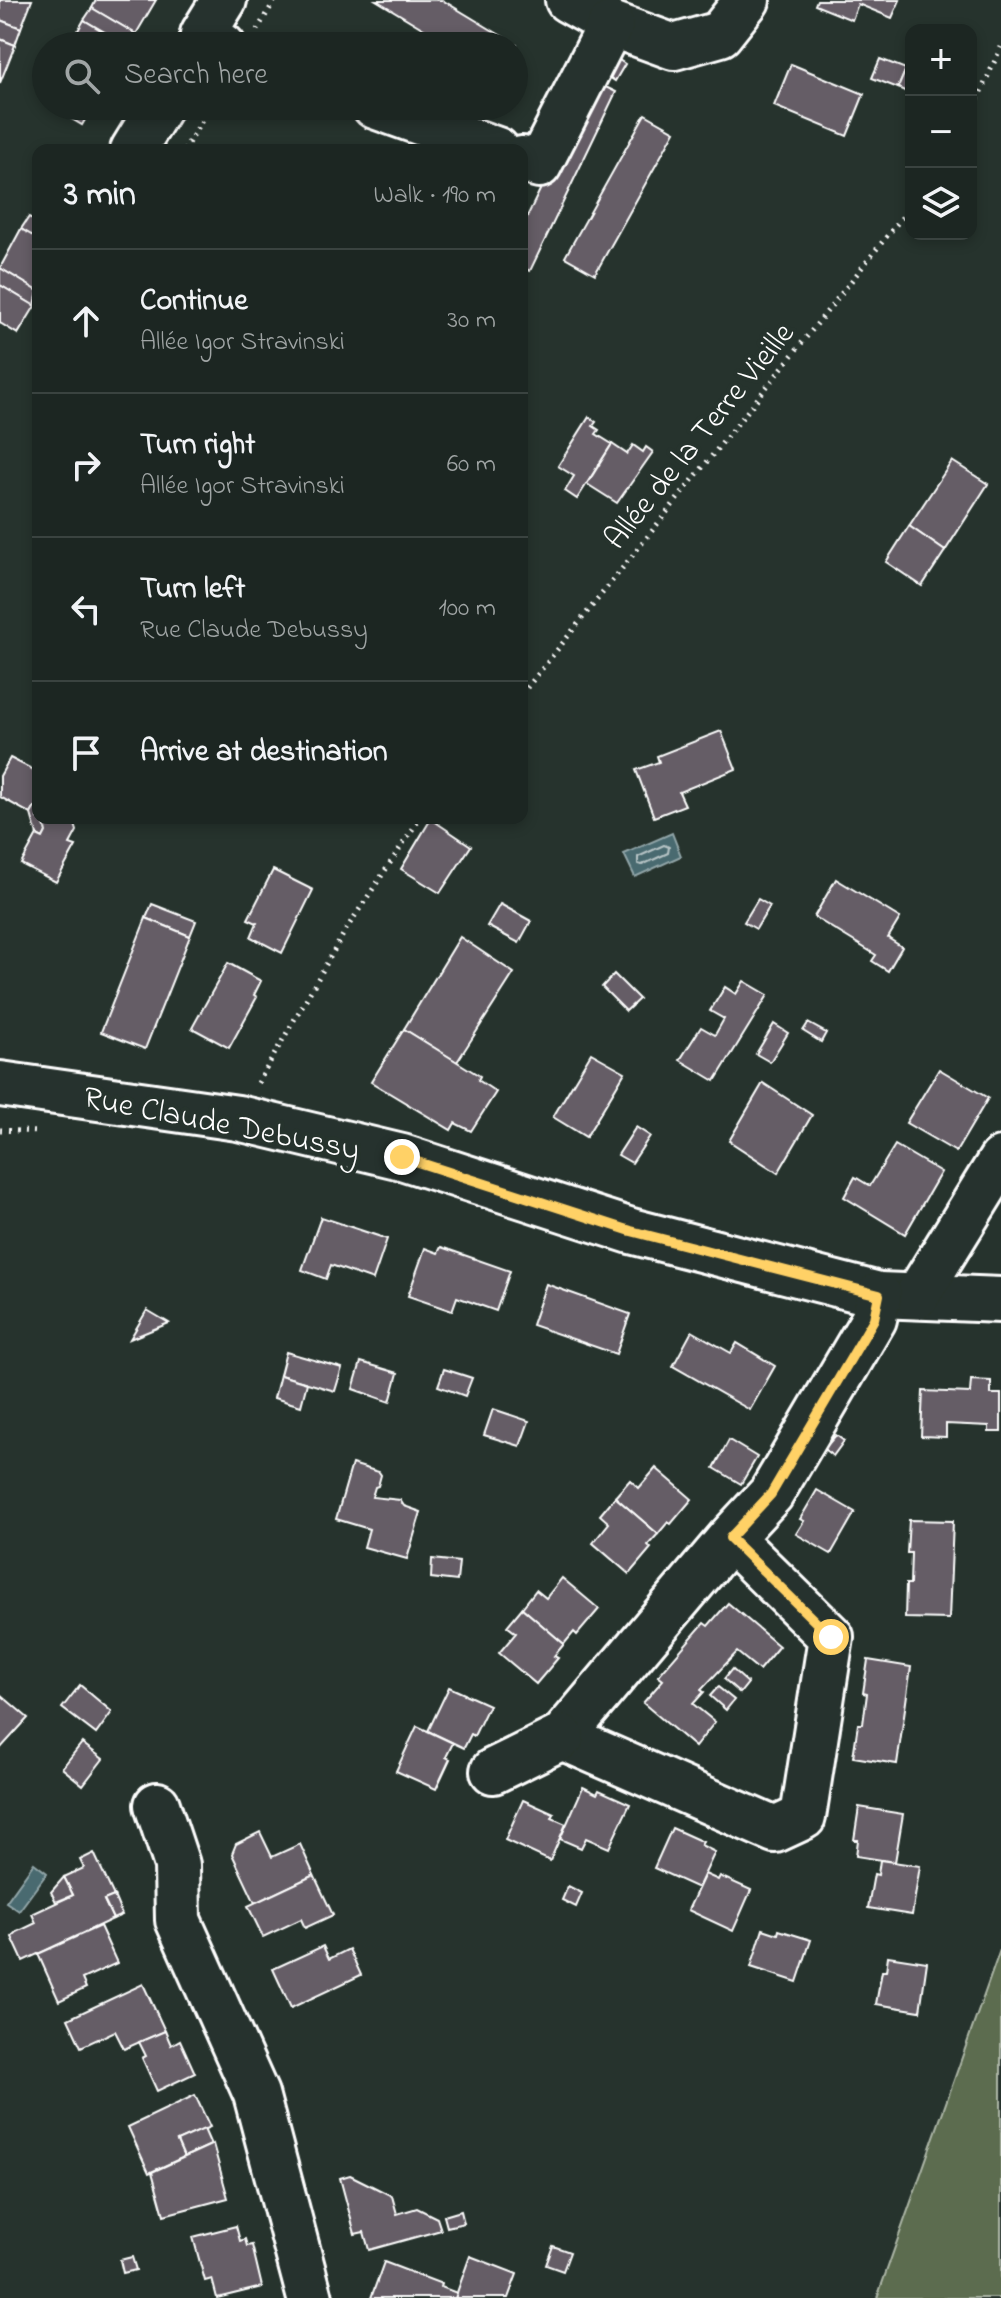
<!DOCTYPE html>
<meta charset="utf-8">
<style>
body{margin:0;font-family:"Indie Flower",sans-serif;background:#29322f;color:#f1f3f6}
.controls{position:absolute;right:24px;top:24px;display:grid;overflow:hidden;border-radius:16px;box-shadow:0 4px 12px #0003}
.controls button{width:72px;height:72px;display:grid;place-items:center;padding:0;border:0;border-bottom:2px solid #3a4340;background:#1c2622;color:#f1f3f6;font:40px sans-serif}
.stop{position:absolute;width:24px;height:24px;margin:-18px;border:6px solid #ffd166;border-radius:50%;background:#fff}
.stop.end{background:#ffd166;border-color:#fff;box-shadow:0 2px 8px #0008}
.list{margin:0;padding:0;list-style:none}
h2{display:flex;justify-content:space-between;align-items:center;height:104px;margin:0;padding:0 32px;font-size:34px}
h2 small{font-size:26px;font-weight:400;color:#a0a5a5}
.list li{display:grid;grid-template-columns:52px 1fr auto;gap:24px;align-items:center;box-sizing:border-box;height:144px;padding:0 32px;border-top:2px solid #3a4340}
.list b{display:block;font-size:30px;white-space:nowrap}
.list p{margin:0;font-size:26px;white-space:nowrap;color:#a0a5a5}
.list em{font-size:26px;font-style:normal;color:#a0a5a5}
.icon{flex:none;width:44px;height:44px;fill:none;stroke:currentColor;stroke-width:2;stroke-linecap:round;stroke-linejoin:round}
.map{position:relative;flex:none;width:1001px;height:2298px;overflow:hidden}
.search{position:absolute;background:#1c2622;box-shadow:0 4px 12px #0003;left:32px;top:32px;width:496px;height:88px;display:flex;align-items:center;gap:20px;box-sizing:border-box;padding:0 28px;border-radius:44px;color:#a0a5a5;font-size:30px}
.panel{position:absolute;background:#1c2622;box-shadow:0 4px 12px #0003;left:32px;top:144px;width:496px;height:680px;border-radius:16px}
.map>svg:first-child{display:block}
</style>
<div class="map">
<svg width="1001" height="2298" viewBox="0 0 1001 2298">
<rect width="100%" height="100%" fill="#26332d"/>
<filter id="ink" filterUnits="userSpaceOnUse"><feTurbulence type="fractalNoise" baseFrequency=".0125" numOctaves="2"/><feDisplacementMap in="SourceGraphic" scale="16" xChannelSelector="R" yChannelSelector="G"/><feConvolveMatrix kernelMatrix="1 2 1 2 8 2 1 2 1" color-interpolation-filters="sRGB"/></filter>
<g filter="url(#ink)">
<path fill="#5b6c4f" stroke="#adb6a7" stroke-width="2" d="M1001,1947V2298H877Z"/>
<g fill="#4a6b70" stroke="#92a6a9" stroke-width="2">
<path d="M672,833L681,856L635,877L624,854Z"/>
<path d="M34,1863L47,1873L19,1911L6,1902Z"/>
</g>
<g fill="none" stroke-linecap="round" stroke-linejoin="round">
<path stroke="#b7c4c6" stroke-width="2" d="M664,845L669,847L668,853L642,865L638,864V857Z"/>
</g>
<g fill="#655d66" stroke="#fff" stroke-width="2">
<path d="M0,0H32L21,28L0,20Z"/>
<path d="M96,0H156L136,34L92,8Z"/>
<path d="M376,0H442L515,44L452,46Z"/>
<path d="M817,0H900L892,18L858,4L852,20L815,5Z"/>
<path d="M92,8L136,34L129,46L84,20Z"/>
<path d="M0,20L21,28L15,45L0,39Z"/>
<path d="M84,20L127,46H69Z"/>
<path d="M0,39L15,45L0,83Z"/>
<path d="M616,58L625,64L615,81L606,75Z"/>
<path d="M880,59L906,69L898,88L872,78Z"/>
<path d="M791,64L864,94L847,136L774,106Z"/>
<path d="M906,69L911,72V94L898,88Z"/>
<path d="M593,81L616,92L530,271L522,267V227Z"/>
<path d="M50,106H93L82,125Z"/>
<path d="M645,114L675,131L595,274L565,257Z"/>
<path d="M29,217L38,223V239L21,229Z"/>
<path d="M21,229L38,239V291L0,268Z"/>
<path d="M0,268L38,291L35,306L0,285Z"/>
<path d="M0,285L35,306L18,334L0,323Z"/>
<path d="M589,417L596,422L593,426L599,430L596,434L612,444L577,499L565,491L574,476L558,466Z"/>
<path d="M612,444L627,454L633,445L643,452L646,447L653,452L617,503L587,484Z"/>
<path d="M952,461L988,484L945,551L909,526Z"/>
<path d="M909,526L945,551L922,586L886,562Z"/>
<path d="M721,731L736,769L679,792L685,805L654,817L636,770L659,762L657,756Z"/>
<path d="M10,758L38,772V809L35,807L31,814L0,797V776Z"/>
<path d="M35,807L38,809V818H43L46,832L43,838L37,835L31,814Z"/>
<path d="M43,818H73L77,831L70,844L76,846L56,882L21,864L37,835L43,838L46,832Z"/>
<path d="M431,819L471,846L440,893L401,869Z"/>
<path d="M273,870L313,890L282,953L251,937L257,923L248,919Z"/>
<path d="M836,879L900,918L888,938L902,947L888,971L872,961L876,955L814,917Z"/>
<path d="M758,899L770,906L756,929L744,922Z"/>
<path d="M152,904L196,921L190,936L146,918Z"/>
<path d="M500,904L531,921L519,943L487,926Z"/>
<path d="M146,918L190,936L145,1049L101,1032Z"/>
<path d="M460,937L514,973L457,1062L404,1029Z"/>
<path d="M228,963L261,981L254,995L257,997L229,1048L192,1028Z"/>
<path d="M614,974L639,999L626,1011L602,987Z"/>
<path d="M744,981L768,995L715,1081L680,1060L701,1027L715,1035L724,1019L710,1011L725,987L736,994Z"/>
<path d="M808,1023L826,1033L821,1042L803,1031Z"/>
<path d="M774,1024L788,1033L770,1062L756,1054Z"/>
<path d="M404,1029L480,1076L478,1080L496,1092L471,1131L455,1123L451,1130L371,1082Z"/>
<path d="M591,1053L625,1072L586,1137L553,1117Z"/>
<path d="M939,1069L988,1098L956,1152L906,1123Z"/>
<path d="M763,1083L812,1115L778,1173L729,1141Z"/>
<path d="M636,1127L650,1136L632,1163L618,1155Z"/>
<path d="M895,1145L941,1172L905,1234L844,1197L855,1177L870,1186Z"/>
<path d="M321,1217L387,1239L373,1280L331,1265L326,1279L302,1270Z"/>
<path d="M441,1247L510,1271L496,1311L457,1297L452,1311L408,1296L425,1248L438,1253Z"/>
<path d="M546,1284L630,1314L616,1354L532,1325Z"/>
<path d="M147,1310L169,1323L130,1339Z"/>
<path d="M692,1331L731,1353L737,1343L775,1366L750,1410L673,1366Z"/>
<path d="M286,1352L342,1368L335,1391L280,1375Z"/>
<path d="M361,1362L398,1373L390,1402L353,1389Z"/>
<path d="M444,1369L472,1378L465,1396L438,1386Z"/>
<path d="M280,1375L307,1383L301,1406L274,1398Z"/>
<path d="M971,1380L991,1381V1394H1001V1432H989V1426L946,1424V1437L921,1436L923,1391L970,1393Z"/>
<path d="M493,1409L529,1421L520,1446L484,1435Z"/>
<path d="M836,1435L844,1441L833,1456L824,1449Z"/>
<path d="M729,1440L757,1457L741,1484L714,1468Z"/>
<path d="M352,1464L379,1472L381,1475L378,1486L375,1487L372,1497L400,1500L404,1506L421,1512L407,1559L364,1547L369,1529L336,1519Z"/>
<path d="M656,1468L692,1499L671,1524L668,1522L658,1534L615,1497L630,1480L639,1488Z"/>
<path d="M817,1490L855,1512L831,1554L796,1534L804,1521L800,1519Z"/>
<path d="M615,1497L658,1534L648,1545L651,1548L629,1574L593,1543L609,1523L600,1515Z"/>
<path d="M909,1520L953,1521L949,1619L905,1618L906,1584H910L911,1553H907Z"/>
<path d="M432,1559L459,1562L457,1581L431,1578Z"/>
<path d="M562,1578L599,1609L577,1635L574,1632L564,1644L522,1608L536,1590L546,1598Z"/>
<path d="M728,1603L779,1646L759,1670L737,1652L701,1690L704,1692L693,1704L715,1722L695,1747L643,1703L663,1680L658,1676L704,1623L708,1626Z"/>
<path d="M522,1608L564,1644L554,1656L558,1658L536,1684L499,1653L516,1633L507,1626Z"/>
<path d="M868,1660L911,1667L897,1764L853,1757L858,1724H863L867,1694L863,1693Z"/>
<path d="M732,1669L748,1683L740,1693L724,1679Z"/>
<path d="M80,1685L112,1712L96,1734L62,1708Z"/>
<path d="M449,1687L489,1705L474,1736L471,1734L464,1748L428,1731Z"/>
<path d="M718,1687L734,1700L726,1710L710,1696Z"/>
<path d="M0,1694L28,1718L0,1749Z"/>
<path d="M417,1726L453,1743L446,1757L450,1759L436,1789L396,1771Z"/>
<path d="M82,1743L103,1759L83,1785L62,1768Z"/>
<path d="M583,1787L597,1794L599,1790L630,1804L609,1848L586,1838L581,1848L560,1839Z"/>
<path d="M523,1800L554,1814L552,1818L566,1824L550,1861L505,1840Z"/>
<path d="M859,1807L903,1814L895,1862L856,1856L858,1840H854Z"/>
<path d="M672,1828L703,1842L701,1845L715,1852L698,1888L654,1868Z"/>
<path d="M260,1832L272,1857L300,1844L314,1875L255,1903L232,1854L236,1844Z"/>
<path d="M94,1853L114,1896L104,1900L113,1919L23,1961L12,1937L17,1932L36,1923L32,1914L73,1895L64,1877L84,1868L80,1860Z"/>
<path d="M880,1860L920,1866L912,1915L868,1908L874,1874L878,1875Z"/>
<path d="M705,1874L718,1880L720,1876L751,1890L733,1931L688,1910Z"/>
<path d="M314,1875L333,1915L305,1928L301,1919L263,1937L248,1906Z"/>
<path d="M64,1877L73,1895L56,1902L51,1892Z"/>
<path d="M568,1886L582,1893L576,1907L562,1900Z"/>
<path d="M114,1896L122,1915L113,1919L104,1900Z"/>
<path d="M100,1926L117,1963L82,1979L86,1988L59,2001L38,1954Z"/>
<path d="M763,1929L778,1934L779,1930L811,1940L797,1982L751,1967Z"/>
<path d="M323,1946L329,1959L349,1949L361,1975L291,2008L273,1969Z"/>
<path d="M888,1956L927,1962L920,2011L876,2004L882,1971H886Z"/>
<path d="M143,1984L165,2031L124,2049L115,2031L81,2047L68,2019Z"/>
<path d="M165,2031L171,2045L180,2040L195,2073L157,2091L142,2058L146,2056L139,2042Z"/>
<path d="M195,2095L210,2127L177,2141L184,2157L149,2173L128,2127Z"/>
<path d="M204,2129L211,2145L184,2157L177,2141Z"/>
<path d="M213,2144L228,2198L164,2215L152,2172Z"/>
<path d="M350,2175L392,2196L397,2214L417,2208L437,2218L441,2230L369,2250L364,2232L355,2234L340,2178Z"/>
<path d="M461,2211L464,2223L447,2227L444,2216Z"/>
<path d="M236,2226L240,2241L245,2239L247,2246L252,2245L262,2287L217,2298L212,2279L205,2281L193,2237Z"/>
<path d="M553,2246L570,2252L563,2271L546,2265Z"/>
<path d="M470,2256L517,2274L508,2298H455Z"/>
<path d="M132,2257L136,2270L123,2273L120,2260Z"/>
<path d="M384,2262L442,2284L441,2287L457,2293L455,2298H371Z"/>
</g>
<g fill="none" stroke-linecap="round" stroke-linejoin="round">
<defs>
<g id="minor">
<path d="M568,0L611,24L674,47L720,34L747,0"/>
<path d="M223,46L203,34L224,0"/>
<path d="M375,106L497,150"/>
<path d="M133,150L160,106"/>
<path d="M522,159L539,165L611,24"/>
<path d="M0,1084L238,1118L402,1157L631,1231L879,1295L1001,1300"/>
<path d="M917,1296L1001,1160"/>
<path d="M730,1538L831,1637L803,1817L775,1830L562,1737L730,1538L771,1494L874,1319L879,1295"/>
<path d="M493,1771L562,1737"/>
<path d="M157,1805L177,1865L178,1920L256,2094L310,2298"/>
</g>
</defs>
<use href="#minor" stroke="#fff" stroke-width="50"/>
<g stroke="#fff" stroke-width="5" stroke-dasharray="2 6" stroke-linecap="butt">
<path d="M257,30L275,0"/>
<path d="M971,114L1001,47"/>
<path d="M184,150L211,106"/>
<path d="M522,694L911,206"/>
<path d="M258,1083L347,928L420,818"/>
<path d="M0,1130L38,1132"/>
</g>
<use href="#minor" stroke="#26332d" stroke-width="44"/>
</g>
</g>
<g fill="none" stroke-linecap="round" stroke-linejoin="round" filter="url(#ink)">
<path stroke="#ffd166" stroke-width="10" d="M402,1157L631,1231L879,1295L874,1319L771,1494L730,1538L831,1637"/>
</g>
<g text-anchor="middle" stroke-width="8" stroke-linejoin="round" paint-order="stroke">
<g font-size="32" fill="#fff" stroke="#26332d">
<text transform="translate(698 435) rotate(-51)" y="11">Allée de la Terre Vieille</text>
<text transform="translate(222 1122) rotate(11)" y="11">Rue Claude Debussy</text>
</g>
</g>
</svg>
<div class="controls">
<button>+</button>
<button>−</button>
<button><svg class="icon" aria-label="layers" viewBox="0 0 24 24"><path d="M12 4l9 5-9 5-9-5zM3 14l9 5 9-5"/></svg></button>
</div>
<div class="stop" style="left:831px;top:1637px"></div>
<div class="stop end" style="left:402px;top:1157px"></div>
<div class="search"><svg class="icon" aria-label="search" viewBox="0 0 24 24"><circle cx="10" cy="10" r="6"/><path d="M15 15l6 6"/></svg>Search here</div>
<section class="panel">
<h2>3 min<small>Walk · 190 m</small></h2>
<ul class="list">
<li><svg class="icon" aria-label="ahead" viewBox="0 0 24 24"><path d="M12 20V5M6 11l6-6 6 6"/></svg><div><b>Continue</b><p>Allée Igor Stravinski</p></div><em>30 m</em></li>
<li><svg class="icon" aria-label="right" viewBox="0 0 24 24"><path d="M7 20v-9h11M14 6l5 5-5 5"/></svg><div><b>Turn right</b><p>Allée Igor Stravinski</p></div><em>60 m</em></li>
<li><svg class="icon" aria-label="left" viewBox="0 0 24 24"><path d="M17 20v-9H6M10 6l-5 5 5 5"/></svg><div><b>Turn left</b><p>Rue Claude Debussy</p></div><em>100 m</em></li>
<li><svg class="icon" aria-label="arrive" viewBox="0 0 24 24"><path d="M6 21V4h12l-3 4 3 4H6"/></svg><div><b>Arrive at destination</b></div></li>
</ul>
</section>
</div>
